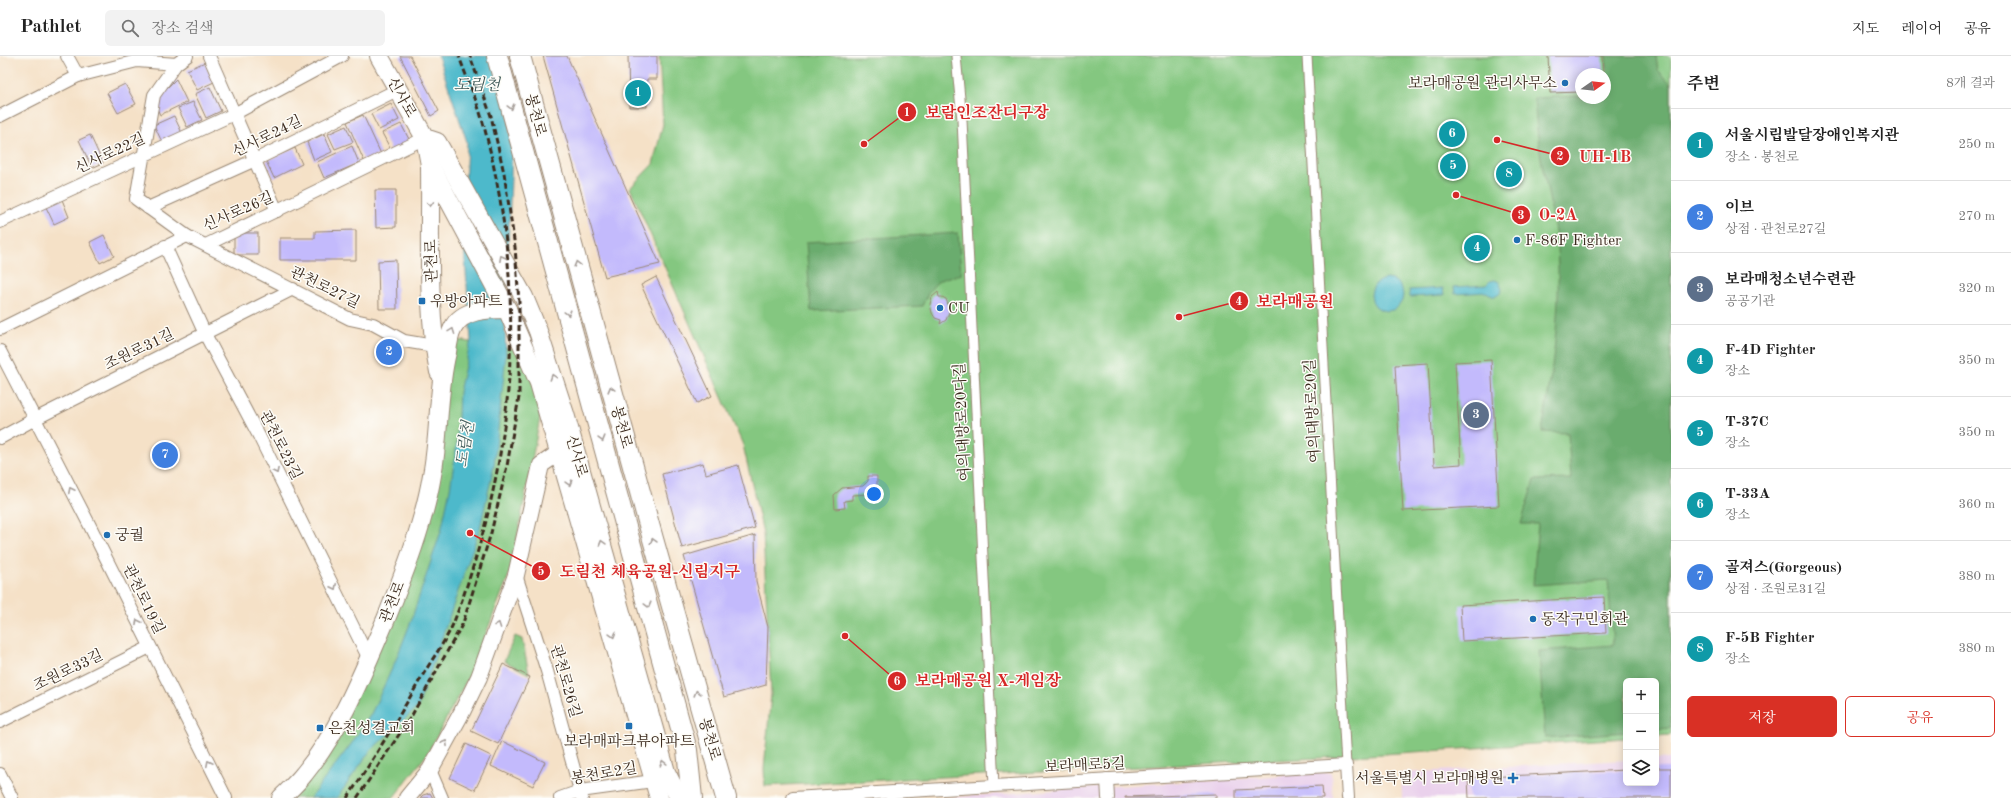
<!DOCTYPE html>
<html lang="ko">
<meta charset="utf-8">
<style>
body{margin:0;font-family:"Old Standard TT","Noto Serif KR",serif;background:#f2f2f2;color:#222}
.controls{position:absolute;right:12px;bottom:12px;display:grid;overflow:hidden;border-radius:6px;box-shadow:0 2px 10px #0003}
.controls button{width:36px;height:36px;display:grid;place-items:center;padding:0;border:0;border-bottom:1px solid #e0e0e0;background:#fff;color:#222;font:20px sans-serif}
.compass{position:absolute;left:1575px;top:12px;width:36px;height:36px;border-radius:50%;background:#fff;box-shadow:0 2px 10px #0003;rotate:76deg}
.you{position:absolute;left:874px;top:438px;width:14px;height:14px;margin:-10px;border:3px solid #fff;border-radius:50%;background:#1a73e8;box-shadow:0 0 0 6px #1a73e833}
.badge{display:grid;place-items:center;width:26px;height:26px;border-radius:50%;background:#d93025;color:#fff;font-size:13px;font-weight:700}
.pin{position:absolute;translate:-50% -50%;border:2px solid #fff;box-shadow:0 1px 4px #0006}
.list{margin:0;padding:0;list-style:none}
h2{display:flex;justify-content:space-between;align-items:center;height:52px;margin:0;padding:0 16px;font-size:17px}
h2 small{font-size:13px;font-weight:400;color:#767676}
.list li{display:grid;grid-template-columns:26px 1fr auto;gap:12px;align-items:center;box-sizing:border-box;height:72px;padding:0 16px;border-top:1px solid #e0e0e0}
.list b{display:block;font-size:15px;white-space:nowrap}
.list p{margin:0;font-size:13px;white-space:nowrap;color:#767676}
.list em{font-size:13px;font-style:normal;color:#767676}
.actions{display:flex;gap:8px;padding:12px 16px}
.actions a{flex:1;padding:9px 0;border:1px solid #d93025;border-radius:6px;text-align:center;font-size:14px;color:#d93025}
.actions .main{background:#d93025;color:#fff}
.icon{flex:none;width:22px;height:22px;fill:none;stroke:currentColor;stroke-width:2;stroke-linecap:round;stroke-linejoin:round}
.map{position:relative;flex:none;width:1671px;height:742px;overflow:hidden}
header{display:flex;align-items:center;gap:24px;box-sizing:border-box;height:56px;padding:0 20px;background:#fff;border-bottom:1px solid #e0e0e0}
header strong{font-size:19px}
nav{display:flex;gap:22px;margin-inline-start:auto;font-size:14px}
.search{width:280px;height:36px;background:#f2f2f2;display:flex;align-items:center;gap:10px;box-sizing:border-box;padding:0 14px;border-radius:6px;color:#767676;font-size:15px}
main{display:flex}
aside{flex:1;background:#fff}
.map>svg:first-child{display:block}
</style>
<header>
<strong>Pathlet</strong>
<div class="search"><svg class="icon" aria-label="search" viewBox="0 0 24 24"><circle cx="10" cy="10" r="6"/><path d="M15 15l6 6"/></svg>장소 검색</div>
<nav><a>지도</a><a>레이어</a><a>공유</a></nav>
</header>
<main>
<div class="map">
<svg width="1671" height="742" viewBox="0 0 1671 742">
<rect width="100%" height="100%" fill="#fdfcf7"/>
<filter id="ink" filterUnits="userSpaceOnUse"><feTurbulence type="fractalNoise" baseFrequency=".025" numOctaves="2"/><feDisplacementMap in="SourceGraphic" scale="8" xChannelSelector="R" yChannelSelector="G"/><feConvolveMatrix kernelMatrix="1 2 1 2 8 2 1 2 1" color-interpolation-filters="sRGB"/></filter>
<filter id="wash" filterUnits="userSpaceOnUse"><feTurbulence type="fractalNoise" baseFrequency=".012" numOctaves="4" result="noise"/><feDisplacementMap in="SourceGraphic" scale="16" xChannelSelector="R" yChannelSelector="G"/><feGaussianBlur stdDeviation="0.9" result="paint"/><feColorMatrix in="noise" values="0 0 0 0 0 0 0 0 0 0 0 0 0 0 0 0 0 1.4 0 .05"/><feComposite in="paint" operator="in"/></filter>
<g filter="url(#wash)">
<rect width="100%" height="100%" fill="#f5e1c7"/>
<g fill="#ead1ec">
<path d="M1671,702V742H1402L1401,717L1626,704V727H1656V703Z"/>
<path d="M1331,716L1333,742H938Z"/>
</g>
<g fill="#84c780" stroke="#60784f" fill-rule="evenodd">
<path d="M659,0H1671V679L1656,680V625H1626V682L1338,701L765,730L764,713L771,638L763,477L743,389L630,132L653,108L663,68ZM1581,18H1605V42H1581Z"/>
<path d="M438,281L541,297L540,362L511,514L470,618L428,697L393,742H284L335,679L436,423Z"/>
<path d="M515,580L522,583L529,618L504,605Z"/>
</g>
<g fill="#6bac6e" stroke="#536b46">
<path d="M1606,0H1656L1658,14L1671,28V672L1656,673V625H1626V676L1545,682L1539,595L1613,589L1608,524L1533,529L1538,468H1521L1534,424L1571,423L1568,377L1542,376C1551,322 1560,266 1558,210C1557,176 1549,142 1542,108C1538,87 1536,64 1534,42L1581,40V42H1605V39H1609Z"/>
<path d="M958,177L961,218C955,221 951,220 945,222C933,226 927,239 922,250L811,255L806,186Z"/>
</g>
<g fill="#4eb9cb" stroke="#447274">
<path d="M438,0H501L507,44L512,99L505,269L506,299L494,410L480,472L418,651L370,695L337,742H310L352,687L371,658L395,606L410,568L441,475L450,433L457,387L459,336L471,284L463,176L467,86Z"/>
<circle cx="1387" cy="239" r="16"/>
<path d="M1495,224L1499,226L1502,233C1500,241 1492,243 1487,236L1455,238L1454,231L1486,229L1490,225Z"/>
<path d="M1443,232L1444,239L1410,241L1409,234Z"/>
</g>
<g id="blocks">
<g fill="#c3bafc">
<path d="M400,0H410L439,55L431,60Z"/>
<path d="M543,0H567L660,208L605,221Z"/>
<path d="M628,0H657V23H647V51H629Z"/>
<path d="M1548,0H1602L1603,18H1581V36L1550,37Z"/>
<path d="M205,6L214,26L197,34L187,14Z"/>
<path d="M176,23L187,46L160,59L154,45Z"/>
<path d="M125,28L136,48L118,57L107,37Z"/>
<path d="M210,31L221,55L206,62L195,38Z"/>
<path d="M193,46L202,64L187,71L178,52Z"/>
<path d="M391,48L399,64L379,74L371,58Z"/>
<path d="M363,59L381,98L364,105L347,66Z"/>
<path d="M174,60L182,77L162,86L154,69Z"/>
<path d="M401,68L410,85L391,94L382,77Z"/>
<path d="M346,70L353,86L335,93L328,78Z"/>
<path d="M324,78L332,96L314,104L307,86Z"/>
<path d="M90,79L103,107L92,112L79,84Z"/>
<path d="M352,90L359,107L324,122L317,106Z"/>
<path d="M295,92L302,108L274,122L266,105Z"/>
<path d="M375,134H396V171L376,172Z"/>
<path d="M61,141L69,161L54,168L45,149Z"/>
<path d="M356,174V204H280V182H315V175Z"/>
<rect x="234" y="177" width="24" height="22"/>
<path d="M104,179L114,200L100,207L90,186Z"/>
<path d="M396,204L397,253H379L378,205Z"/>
<path d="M656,221L712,340L697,347L641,229Z"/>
<path d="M938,236L939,241H942L946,243L950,254L946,264L940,268L941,264L935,262L932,257L930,248L932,241Z"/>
<path d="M1491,304L1499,450L1403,455L1395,309L1428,307L1434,410L1461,408L1455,306Z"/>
<path d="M703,407L706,418L738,409L755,472L682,492L662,418Z"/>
<path d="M868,420H877V430L871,438L852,439V444L844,445L845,452L835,453L834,439L842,432L863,430L868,425Z"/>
<path d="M755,479L756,525L768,571L766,629L724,641L684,500Z"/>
<path d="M1604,541L1606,577L1462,585L1460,549Z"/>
<path d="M503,608L530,621L498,688L471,675Z"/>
<path d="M502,685L545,706L533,730L491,710Z"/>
<path d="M466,688L491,700L475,734L450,722Z"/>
<path d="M1656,712H1671V742H1469L1468,722L1626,714V727H1656Z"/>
<path d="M1322,730L1323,742H1236V734Z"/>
<path d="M430,737L433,742H420L423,739Z"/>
<path d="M1216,738V742H1125V741Z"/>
</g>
</g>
</g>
<g filter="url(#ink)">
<use href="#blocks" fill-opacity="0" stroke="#988672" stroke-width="1"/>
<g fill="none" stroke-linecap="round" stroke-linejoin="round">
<defs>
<g id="pedestrian">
<path d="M956,0L962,64L994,730"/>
<path d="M1307,0L1346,709"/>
</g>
<g id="minor">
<path d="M67,0L78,20"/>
<path d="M187,0L176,8L154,39L136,143L187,180L350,263L373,268L404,285L434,290"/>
<path d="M209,0L277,155"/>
<path d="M0,60L78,20L137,5L176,8"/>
<path d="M148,152L255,104L397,34"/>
<path d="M0,166L234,58L342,0"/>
<path d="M206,189L425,82"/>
<path d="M165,190L205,278L259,380L369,603"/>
<path d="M0,273L187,180"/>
<path d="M0,295L89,468L226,742"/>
<path d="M0,382L35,363L293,233"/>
<path d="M516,519L547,615L582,742"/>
<path d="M0,666L150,591"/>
<path d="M430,714L442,742"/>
<path d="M0,718L12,742"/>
<path d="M1107,723L1108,742"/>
<path d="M560,742L580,735L653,725"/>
<path d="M793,742L1346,709L1348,742"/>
</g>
<path id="tertiary" d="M407,742L430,714L462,656L479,621L516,519L541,409L560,396"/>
<g id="secondary">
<path d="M379,0L425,82L430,109L507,253L539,327L659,742"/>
<path d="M425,82L437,86L524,241L538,275L565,358L666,716L679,742"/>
<path d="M430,111C431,177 426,252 439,316"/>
<path d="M281,742C289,734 297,727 304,718C341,673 363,616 386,563C404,518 424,467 432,419C440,378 437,336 447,296C448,288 449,279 453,272C462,253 488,253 507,253"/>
</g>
<g id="primary">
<path d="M497,0L687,694L692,742"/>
<path d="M520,0L653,483L726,742"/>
</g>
</defs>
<use href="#pedestrian" stroke="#988672" stroke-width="11"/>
<use href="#minor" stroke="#988672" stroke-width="14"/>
<use href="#tertiary" stroke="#988672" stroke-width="18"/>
<use href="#secondary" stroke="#988672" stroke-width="20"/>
<use href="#primary" stroke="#988672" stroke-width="22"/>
<use href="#pedestrian" stroke="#fff" stroke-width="9"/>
<use href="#minor" stroke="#fff" stroke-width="12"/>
<use href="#tertiary" stroke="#fff" stroke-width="16"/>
<use href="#secondary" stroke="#fff" stroke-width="18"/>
<use href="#primary" stroke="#fff" stroke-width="20"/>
<g stroke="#3b2a1e" stroke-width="3" stroke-dasharray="6 3" stroke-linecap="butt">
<path d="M347,742C375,702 399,660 424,617C434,600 448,582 455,563C517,399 529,232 482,63C476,42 466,21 459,0"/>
<path d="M357,742L412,659L463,567L491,477L507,410L519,341V246L515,191L504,117L491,60L470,0"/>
</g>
</g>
<defs><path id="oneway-chevron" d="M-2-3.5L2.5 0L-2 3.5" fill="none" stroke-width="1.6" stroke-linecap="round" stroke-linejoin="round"/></defs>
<g stroke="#a79f9a">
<use href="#oneway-chevron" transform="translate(511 51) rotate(75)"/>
<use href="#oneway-chevron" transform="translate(430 148) rotate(89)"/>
<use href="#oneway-chevron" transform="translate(502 202) rotate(-119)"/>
<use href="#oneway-chevron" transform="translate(577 208) rotate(-105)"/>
<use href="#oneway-chevron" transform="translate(568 257) rotate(75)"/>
<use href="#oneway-chevron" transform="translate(452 275) rotate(-69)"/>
<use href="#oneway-chevron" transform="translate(553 321) rotate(-108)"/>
<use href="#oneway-chevron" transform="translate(611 333) rotate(-105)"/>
<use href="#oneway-chevron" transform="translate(602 383) rotate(74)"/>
<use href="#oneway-chevron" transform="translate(276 415) rotate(64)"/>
<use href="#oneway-chevron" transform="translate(569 427) rotate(74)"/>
<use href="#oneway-chevron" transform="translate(71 434) rotate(-117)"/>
<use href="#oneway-chevron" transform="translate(653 485) rotate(-106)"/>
<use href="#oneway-chevron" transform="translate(602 487) rotate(-106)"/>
<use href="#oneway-chevron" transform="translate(334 531) rotate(64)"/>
<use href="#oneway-chevron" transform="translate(648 549) rotate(75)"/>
<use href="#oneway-chevron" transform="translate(138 566) rotate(-116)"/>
<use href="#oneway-chevron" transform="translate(498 569) rotate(-70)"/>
<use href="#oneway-chevron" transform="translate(613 579) rotate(74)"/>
<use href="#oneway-chevron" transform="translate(697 637) rotate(-106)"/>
<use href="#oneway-chevron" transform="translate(445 687) rotate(-61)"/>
<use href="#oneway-chevron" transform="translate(209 707) rotate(-117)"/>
<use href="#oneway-chevron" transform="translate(663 707) rotate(-105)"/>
</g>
</g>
<g fill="#1f6fb2" stroke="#fdfcf7" stroke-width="1.5">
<circle cx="1565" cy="27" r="4"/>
<circle cx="1517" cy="184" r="4"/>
<rect x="418" y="241" width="8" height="8" rx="2"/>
<circle cx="940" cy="252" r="4"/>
<circle cx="107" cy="479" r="4"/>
<circle cx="1533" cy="563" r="4"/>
<rect x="625" y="666" width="8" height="8" rx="2"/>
<rect x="316" y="668" width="8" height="8" rx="2"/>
<path d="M1511 716h4v4h4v4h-4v4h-4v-4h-4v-4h4z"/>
</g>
<g text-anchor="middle" stroke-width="3" stroke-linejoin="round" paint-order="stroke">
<g font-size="15" fill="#3b2a1e" stroke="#fdfcf7" text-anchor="start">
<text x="1557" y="32" text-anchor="end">보라매공원 관리사무소</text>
<text x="1525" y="189">F-86F Fighter</text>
<text x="430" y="250">우방아파트</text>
<text x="948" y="257">CU</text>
<text x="115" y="484">궁궐</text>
<text x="1541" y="568">동작구민회관</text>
<text x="328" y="677">은천성결교회</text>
<text x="629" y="690" text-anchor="middle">보라매파크뷰아파트</text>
<text x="1504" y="727" text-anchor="end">서울특별시 보라매병원</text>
</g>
<g font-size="15" fill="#3b2a1e" stroke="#fdfcf7">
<text transform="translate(402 41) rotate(61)" y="5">신사로</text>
<text transform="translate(536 59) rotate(75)" y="5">봉천로</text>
<text transform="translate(267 80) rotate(-26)" y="5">신사로24길</text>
<text transform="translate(110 97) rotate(-25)" y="5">신사로22길</text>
<text transform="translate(238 155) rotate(-24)" y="5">신사로26길</text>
<text transform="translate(431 205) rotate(-91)" y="5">관천로</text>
<text transform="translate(325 231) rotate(26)" y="5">관천로27길</text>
<text transform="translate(139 293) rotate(-26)" y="5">조원로31길</text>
<text transform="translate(1312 355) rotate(-93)" y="5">여의대방로20길</text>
<text transform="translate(962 366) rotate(-93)" y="5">여의대방로20다길</text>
<text transform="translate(622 371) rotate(75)" y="5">봉천로</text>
<text transform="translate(281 389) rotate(63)" y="5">관천로23길</text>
<text transform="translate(577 400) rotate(74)" y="5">신사로</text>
<text transform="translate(144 543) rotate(64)" y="5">관천로19길</text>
<text transform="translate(392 546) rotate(-68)" y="5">관천로</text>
<text transform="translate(68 614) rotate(-26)" y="5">조원로33길</text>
<text transform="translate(566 625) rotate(74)" y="5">관천로26길</text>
<text transform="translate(710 683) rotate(74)" y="5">봉천로</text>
<text transform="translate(1085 709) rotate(-3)" y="5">보라매로5길</text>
<text transform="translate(604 717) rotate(-10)" y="5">봉천로2길</text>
</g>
<g font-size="16" font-style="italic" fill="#425c5b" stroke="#fdfcf7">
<text x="477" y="34">도림천</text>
<text transform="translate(464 388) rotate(-81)" y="6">도림천</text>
</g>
</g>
<path fill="none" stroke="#d62828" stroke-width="1.5" d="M864 88L907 56M1497 84L1560 100M1456 139L1521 159M1179 261L1239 245M470 477L541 515M845 580L897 625"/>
<g fill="#d62828" stroke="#fdfcf7" stroke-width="1.5">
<circle cx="864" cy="88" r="4"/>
<circle cx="1497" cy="84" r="4"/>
<circle cx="1456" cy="139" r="4"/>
<circle cx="1179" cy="261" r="4"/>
<circle cx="470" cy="477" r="4"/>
<circle cx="845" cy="580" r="4"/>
<circle cx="907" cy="56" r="10"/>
<circle cx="1560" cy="100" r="10"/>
<circle cx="1521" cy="159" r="10"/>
<circle cx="1239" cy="245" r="10"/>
<circle cx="541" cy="515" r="10"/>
<circle cx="897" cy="625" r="10"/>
</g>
<g font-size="12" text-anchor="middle" font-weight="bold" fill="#fff">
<text x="907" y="60">1</text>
<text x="1560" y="104">2</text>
<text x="1521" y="163">3</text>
<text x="1239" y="249">4</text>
<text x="541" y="519">5</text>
<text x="897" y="629">6</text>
</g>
<g font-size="16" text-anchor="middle" font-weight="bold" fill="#d62828" stroke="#fdfcf7" stroke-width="3" stroke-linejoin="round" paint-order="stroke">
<text x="987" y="62">보람인조잔디구장</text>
<text x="1605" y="106">UH-1B</text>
<text x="1558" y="164">O-2A</text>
<text x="1295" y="251">보라매공원</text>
<text x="650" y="521">도림천 체육공원-신림지구</text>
<text x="988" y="630">보라매공원 X-게임장</text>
</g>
</svg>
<div class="controls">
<button>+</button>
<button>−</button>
<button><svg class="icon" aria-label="layers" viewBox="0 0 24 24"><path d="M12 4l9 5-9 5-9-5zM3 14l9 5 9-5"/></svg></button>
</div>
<svg class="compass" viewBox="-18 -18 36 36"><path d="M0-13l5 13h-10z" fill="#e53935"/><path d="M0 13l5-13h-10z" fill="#767676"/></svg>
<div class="you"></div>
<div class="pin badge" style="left:638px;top:37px;background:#0f9aa8">1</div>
<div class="pin badge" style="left:389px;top:296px;background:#3f7fe0">2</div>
<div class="pin badge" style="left:1476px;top:359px;background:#5c6f8a">3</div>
<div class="pin badge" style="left:1477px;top:192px;background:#0f9aa8">4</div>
<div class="pin badge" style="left:1453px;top:110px;background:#0f9aa8">5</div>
<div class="pin badge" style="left:1452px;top:78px;background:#0f9aa8">6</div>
<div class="pin badge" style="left:165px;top:399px;background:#3f7fe0">7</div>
<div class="pin badge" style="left:1509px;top:118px;background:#0f9aa8">8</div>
</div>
<aside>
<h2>주변<small>8개 결과</small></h2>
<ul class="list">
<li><span class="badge" style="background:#0f9aa8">1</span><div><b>서울시립발달장애인복지관</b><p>장소 · 봉천로</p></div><em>250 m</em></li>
<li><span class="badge" style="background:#3f7fe0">2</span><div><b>이브</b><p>상점 · 관천로27길</p></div><em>270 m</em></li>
<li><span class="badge" style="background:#5c6f8a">3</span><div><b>보라매청소년수련관</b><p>공공기관</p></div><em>320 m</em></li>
<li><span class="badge" style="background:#0f9aa8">4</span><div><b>F-4D Fighter</b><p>장소</p></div><em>350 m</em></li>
<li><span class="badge" style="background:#0f9aa8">5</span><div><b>T-37C</b><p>장소</p></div><em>350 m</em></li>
<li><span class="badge" style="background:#0f9aa8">6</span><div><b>T-33A</b><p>장소</p></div><em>360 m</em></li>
<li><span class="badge" style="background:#3f7fe0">7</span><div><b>골져스(Gorgeous)</b><p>상점 · 조원로31길</p></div><em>380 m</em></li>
<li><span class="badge" style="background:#0f9aa8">8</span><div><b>F-5B Fighter</b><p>장소</p></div><em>380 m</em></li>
</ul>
<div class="actions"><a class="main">저장</a><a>공유</a></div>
</aside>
</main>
